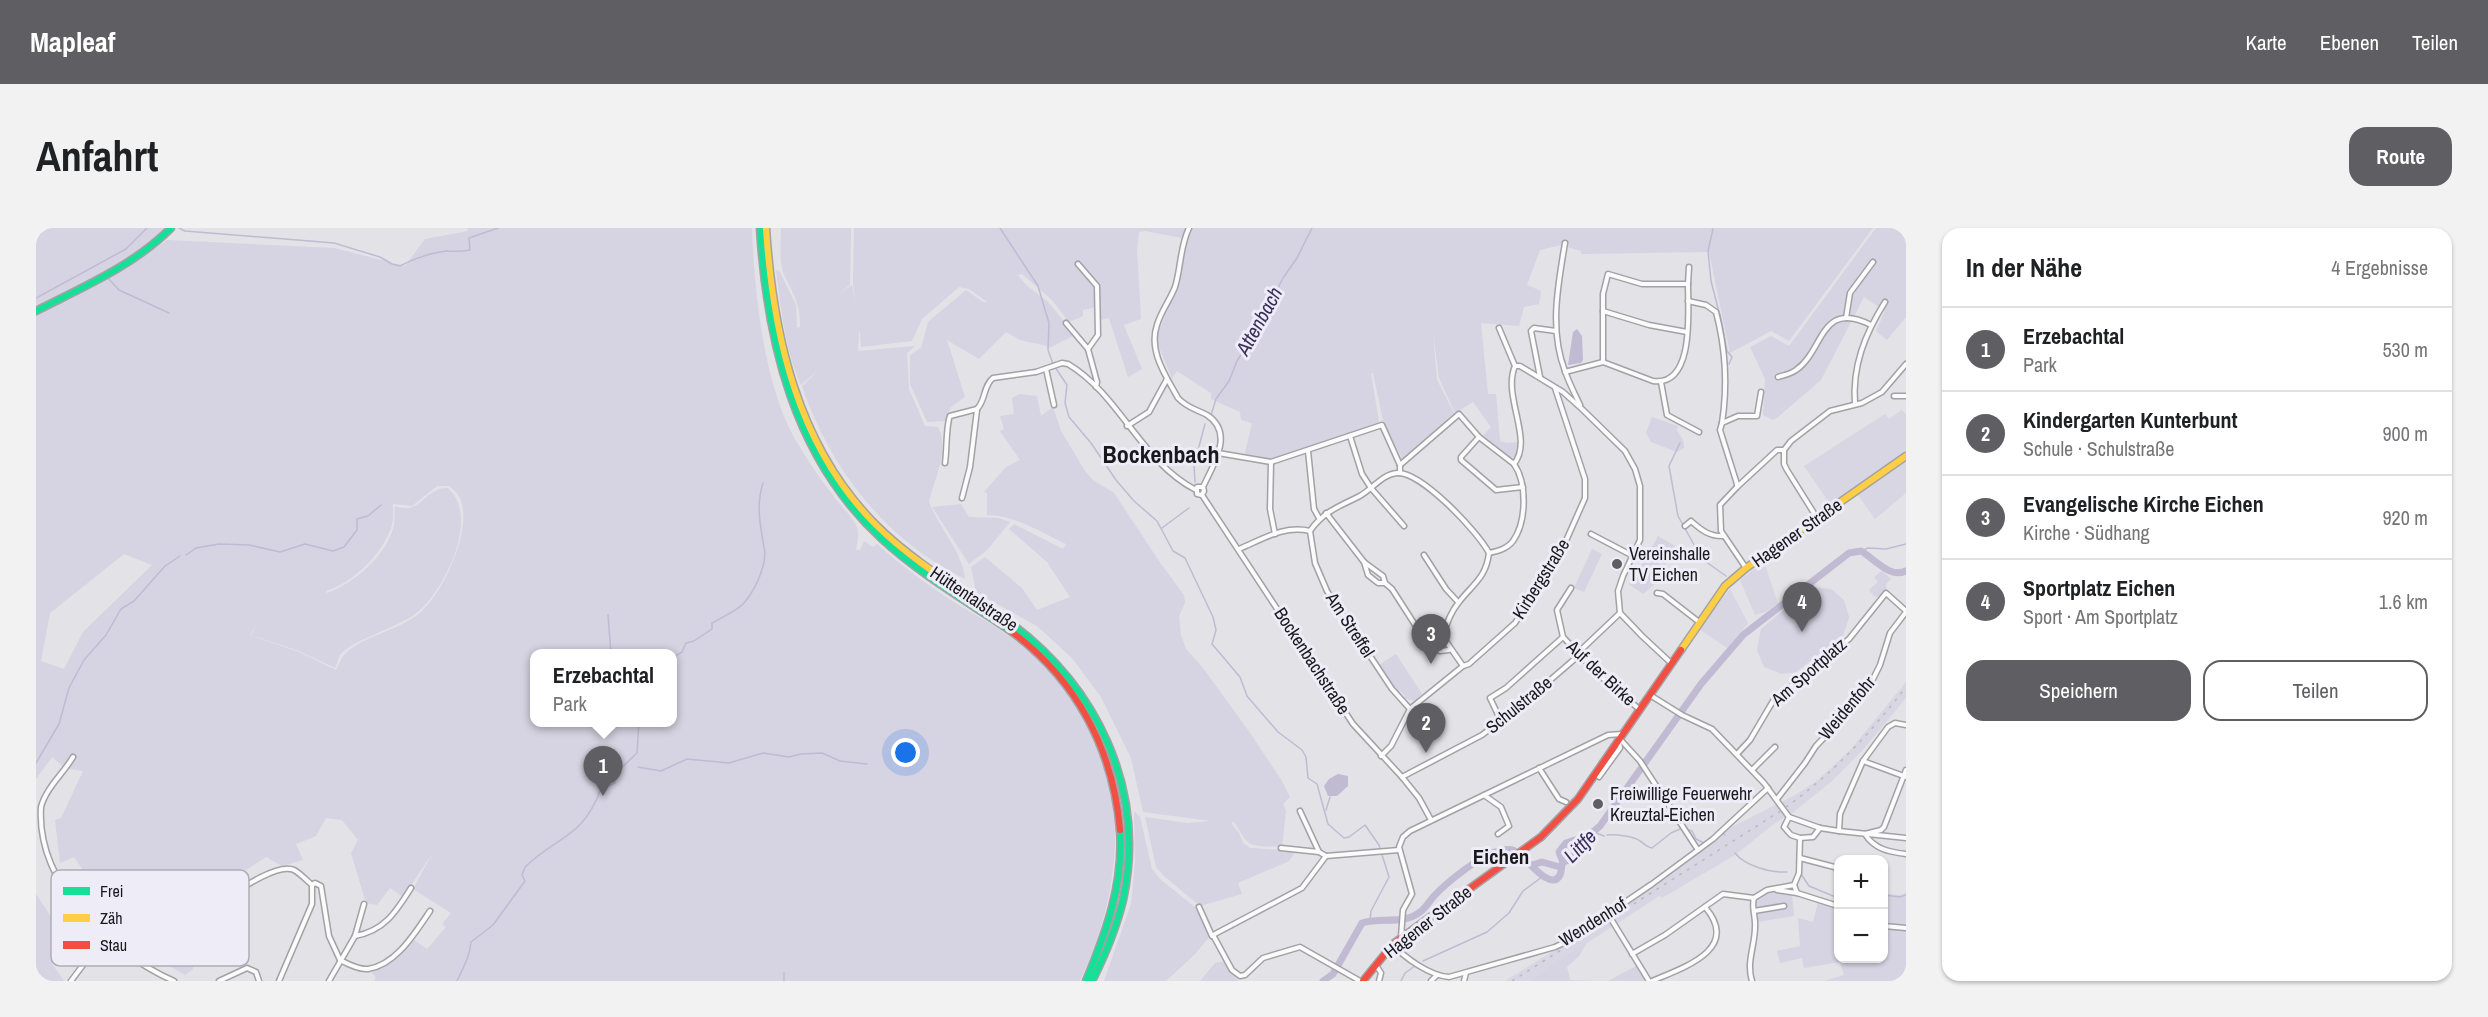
<!DOCTYPE html>
<html lang="de">
<meta charset="utf-8">
<style>
body{margin:0;font-family:"Archivo Narrow",sans-serif;background:#f2f2f2;color:#202124}
.controls{position:absolute;right:18px;bottom:18px;display:grid;overflow:hidden;border-radius:12px;box-shadow:0 2px 4px #0004}
.controls button{width:54px;height:54px;display:grid;place-items:center;padding:0;border:0;border-bottom:2px solid #e0e0e0;background:#fff;color:#202124;font:30px sans-serif}
.you{position:absolute;left:870px;top:525px;width:21px;height:21px;margin:-15px;border:4px solid #fff;border-radius:50%;background:#1a73e8;box-shadow:0 0 0 9px #1a73e833}
.badge{display:grid;place-items:center;width:39px;height:39px;border-radius:50%;background:#5f5f63;color:#fff;font-size:20px;font-weight:700}
.pin{position:absolute;translate:-50% -50px;filter:drop-shadow(0 2px 3px #0008)}
.pin::after{content:'';position:absolute;top:32px;width:21px;height:18px;background:inherit;clip-path:polygon(0 0,100% 0,50% 100%)}
.popup{position:absolute;left:494px;top:421px;width:147px;height:78px;box-sizing:border-box;display:grid;place-content:center;border-radius:12px;background:#fff;filter:drop-shadow(0 2px 4px #0005);font-size:20px;white-space:nowrap;color:#757577}
.popup b{font-size:22px;color:#202124}
.popup::after{content:'';position:absolute;left:50%;top:100%;margin-left:-12px;border:12px solid transparent;border-top-color:#fff}
.list{margin:0;padding:0;list-style:none}
h2{display:flex;justify-content:space-between;align-items:center;height:78px;margin:0;padding:0 24px;font-size:26px}
h2 small{font-size:20px;font-weight:400;color:#757577}
.list li{display:grid;grid-template-columns:39px 1fr auto;gap:18px;align-items:center;box-sizing:border-box;height:84px;padding:0 24px;border-top:2px solid #e0e0e0}
.list b{display:block;font-size:22px;white-space:nowrap}
.list p{margin:0;font-size:20px;white-space:nowrap;color:#757577}
.list em{font-size:20px;font-style:normal;color:#757577}
.actions{display:flex;gap:12px;padding:18px 24px}
.actions a{flex:1;padding:14px 0;border:2px solid #5f5f63;border-radius:18px;text-align:center;font-size:21px;color:#5f5f63}
.actions .main{background:#5f5f63;color:#fff}
.map{position:relative;flex:none;width:1870px;height:753px;overflow:hidden;border-radius:18px}
header{display:flex;align-items:center;gap:36px;box-sizing:border-box;height:84px;padding:0 30px;background:#5f5f63;color:#fff}
header strong{font-size:28px}
nav{display:flex;gap:33px;margin-inline-start:auto;font-size:21px}
.intro{display:flex;align-items:center;justify-content:space-between;box-sizing:border-box;height:144px;padding:0 36px}
h1{margin:0;font-size:42px}
.button{padding:15px 27px;border-radius:18px;background:#5f5f63;color:#fff;font-size:21px;font-weight:700}
main{display:flex;gap:36px;padding:0 36px}
aside{flex:1;background:#fff;border-radius:18px;box-shadow:0 2px 4px #0004}
.map>svg:first-child{display:block}
</style>
<header>
<strong>Mapleaf</strong>
<nav><a>Karte</a><a>Ebenen</a><a>Teilen</a></nav>
</header>
<div class="intro"><h1>Anfahrt</h1><a class="button">Route</a></div>
<main>
<div class="map">
<svg width="1870" height="753" viewBox="0 0 1870 753">
<rect width="100%" height="100%" fill="#e2e2e7"/>
<g fill="#d8d6e2">
<path d="M1866,182L1870,187V265L1839,291L1822,267L1799,283L1768,238L1849,186L1853,191Z"/>
<path d="M1728,334L1742,375L1729,384L1719,387L1704,352Z"/>
<path d="M1694,361L1712,395L1691,420L1663,401Z"/>
<path d="M1870,454V470L1826,523L1795,554L1755,586L1739,595L1699,627L1626,670L1623,668L1493,753H1469L1589,678L1696,599L1759,567L1782,552L1815,521Z"/>
</g>
<g fill="#d6d3e2" fill-rule="evenodd">
<path d="M0,0H130C94,34 44,55 0,78Z"/>
<path d="M431,0H716C718,64 728,158 760,213C771,231 783,250 796,266C803,277 820,291 822,303C823,309 821,316 820,322H824L828,313L837,319L841,316C864,336 887,354 913,371C938,387 963,399 986,418C1094,506 1100,634 1044,753H338L340,750L335,743L350,736L378,712L391,721L410,699L406,696L415,685L377,661L396,626L367,669L354,660L341,677L330,675L315,625L322,612L306,592L290,590L280,608L260,616L267,632L246,638L230,629L190,655L184,649L145,678L140,667C123,683 113,690 120,715L137,725L156,730L157,741L149,747L110,724L77,699L87,685L62,664L38,629L24,635L19,592L25,590L47,543L29,540L16,529L0,551V85L110,27L131,12L298,20L369,38L389,11L432,3ZM401,258H413C416,261 421,264 423,268C439,298 408,363 385,384C363,403 328,407 309,426C305,430 303,436 300,442L263,424L214,407L222,394L215,407L263,423L299,440C301,436 302,431 304,427C314,412 366,399 384,382C410,358 444,289 412,260C387,260 386,288 359,278C358,284 359,291 358,297C352,326 318,356 291,365L290,363C318,354 345,327 355,300C358,293 357,284 357,276L376,278ZM88,326L116,337L47,404L28,441L5,433L14,385ZM498,426H636V494H498Z"/>
<path d="M745,0H815L814,57L803,66L816,57L820,78L817,56L818,0H1151L1146,10L1109,3L1103,4L1101,22L1105,91L1088,97L1106,141L1092,149L1073,90L1064,92L1060,79L1047,82V88L1033,94L1016,72L986,46L982,47L990,57L1012,74L1039,107L1013,120L1011,118L984,112L970,104L943,131L911,112L929,169L915,179L909,193L891,194L874,156V127L885,120L892,94L930,62L947,74H951L933,61L923,59L886,91L876,113L825,119L824,104H823L822,123L879,118L871,125L873,161L889,198L902,199C914,223 898,250 893,274C903,300 927,325 929,351C851,314 793,239 766,158L786,139L765,157C749,122 745,80 740,42L744,44L760,77L761,100L764,99C765,74 756,65 747,44C743,31 745,14 745,0Z"/>
<path d="M1155,0H1837L1753,113L1735,103L1694,125L1673,24L1545,26V23L1525,17L1504,22L1491,57L1505,63L1503,76L1488,79L1483,98L1445,95L1452,166H1460L1464,213L1471,215L1482,214L1484,222L1479,230L1472,229L1446,209L1455,199L1437,174L1419,185L1403,150L1397,104L1401,152L1418,185L1366,231L1347,192L1337,145H1335L1343,194L1271,222L1233,233L1208,229L1216,195L1205,192L1204,184L1175,171V165L1141,143L1136,150L1122,117V105L1141,59L1151,9Z"/>
<path d="M1840,0H1870V89L1851,112L1840,103L1849,83L1828,69L1785,152L1742,189L1737,192L1727,187L1729,151L1714,119L1735,108L1753,118Z"/>
<path d="M984,166L1001,168L1005,188L1017,179L1025,203L1049,243L1057,252L1078,265L1125,336L1148,367L1149,375L1143,388L1145,407L1150,421L1167,440L1212,502L1246,553L1254,569L1247,576L1250,583L1246,619C1238,618 1218,620 1212,614C1206,609 1203,600 1198,594L1195,595L1203,605L1207,615L1214,620L1260,623L1253,633L1202,655L1206,666L1164,678L1128,648L1120,639L1109,589L1151,595L1175,593L1107,584L1095,530L1065,469L1036,430L1001,398L940,364L935,339L949,329L986,360L1001,382L1034,369L1011,334L973,301L978,296L1027,321L1030,316C1006,305 979,287 951,287V265L948,264L970,239L984,232L964,203L968,201L964,188L978,186L976,170Z"/>
<path d="M1616,189L1642,198L1641,202L1647,212L1648,220L1641,224L1615,214L1610,205Z"/>
<path d="M925,276L933,289L962,290L974,294L951,322L933,336L896,279Z"/>
<path d="M1622,308L1639,318L1629,337L1611,328Z"/>
<path d="M1556,321L1566,326L1548,364L1538,360Z"/>
<path d="M1610,329L1628,338L1618,357L1607,366L1593,356Z"/>
<path d="M1846,343L1855,351L1850,356V361L1842,369L1838,368L1833,362L1842,354L1838,349Z"/>
<path d="M1775,359L1795,361L1808,372L1813,389L1807,408L1760,444L1746,446L1728,439L1721,422L1725,401Z"/>
<path d="M1360,426L1386,466L1378,473L1368,470L1369,468L1364,463L1362,465L1343,437Z"/>
<path d="M1098,583L1104,589L1116,641L1124,651L1160,680L1175,707L1159,726L1130,753H1068L1095,676L1099,635Z"/>
<path d="M1848,647H1851L1849,666L1865,667L1870,665V753H1788L1808,747L1804,734L1768,740L1766,730L1744,735L1741,723L1764,718L1762,690L1777,694L1782,674L1802,676V730H1848Z"/>
<path d="M1735,664L1756,666L1758,688L1722,694L1720,671Z"/>
<path d="M0,666L16,690L31,678L50,698L16,736L28,753H0Z"/>
<path d="M1551,714L1543,728L1531,739L1534,752L1561,753H1493Z"/>
<path d="M1189,733L1202,753H1164L1179,735Z"/>
<path d="M1600,738L1609,753H1572Z"/>
</g>
<g fill="#c0bbd3">
<path d="M1541,101L1546,108L1547,132L1545,135L1532,137L1537,104Z"/>
<path d="M1302,546L1312,548V558L1301,568H1292L1288,558L1293,551Z"/>
</g>
<g fill="none" stroke-linecap="round" stroke-linejoin="round">
<g stroke="#c0bbd3" stroke-width="1.5">
<path d="M143,0L149,3L298,15L344,29L356,36L364,38C377,31 395,25 410,23C419,23 425,24 434,22L433,10L462,0"/>
<path d="M964,0L1002,58L1013,95L1012,122L1017,136L1031,157L1029,175L1033,189L1055,215L1080,252L1098,273L1121,293L1137,323L1149,330L1177,389L1180,402L1176,416L1204,449L1211,468L1242,504L1266,522L1270,529L1272,550L1281,556L1292,596L1308,610L1313,609L1329,597L1343,617L1353,649L1335,683L1334,693"/>
<path d="M1677,1L1672,23L1675,53L1683,84"/>
<path d="M71,49L83,62L133,85"/>
<path d="M0,70L90,21L111,0"/>
<path d="M1684,86L1691,123L1696,129L1693,136"/>
<path d="M1175,187L1180,171L1193,153L1201,133L1220,103L1247,50L1261,30L1276,0"/>
<path d="M1644,215L1633,238L1642,288L1666,331L1690,348"/>
<path d="M1159,254L1158,237L1169,196"/>
<path d="M1126,300L1153,280"/>
<path d="M1825,323L1832,320L1850,321L1870,316"/>
<path d="M150,327L160,320L183,316L213,317L244,324L269,316L297,323L308,319L321,302V291L332,288L345,277"/>
<path d="M572,387L575,426"/>
<path d="M636,430L646,424L650,415L658,413L676,401V395C686,389 701,383 708,375C719,362 732,336 728,319C724,297 720,276 727,255"/>
<path d="M0,535L23,496L33,460L48,432L70,407L85,381L98,373L129,338L144,328"/>
<path d="M602,539L625,543L651,531L693,535L727,525L753,529L765,526L786,525L804,533L831,536"/>
<path d="M1290,582L1294,569"/>
<path d="M1653,602L1656,603L1660,611L1668,615L1681,605"/>
<path d="M1555,603L1568,608"/>
<path d="M1687,605L1689,607"/>
<path d="M1571,607C1578,606 1598,608 1604,613C1609,616 1610,619 1616,620L1635,605L1644,601"/>
<path d="M1699,625C1709,638 1735,645 1751,644"/>
<path d="M1765,646L1773,658L1802,670"/>
<path d="M1848,667L1864,669L1870,667"/>
<path d="M1387,733L1451,704L1473,685L1487,663L1506,649"/>
<path d="M421,753C427,740 434,728 435,714L457,697L489,653L486,647L489,639C522,607 546,611 565,561L579,555V546L601,525L603,494"/>
<path d="M748,753V745"/>
<path d="M1365,753L1369,745L1379,738"/>
</g>
<g stroke="#c0bbd3" stroke-width="7">
<path d="M1527,634L1523,624L1530,615L1542,611L1546,613"/>
<path d="M1496,637L1506,634L1524,639"/>
<path d="M1287,753L1297,746L1326,695C1344,689 1368,697 1384,684C1390,680 1394,672 1399,667C1411,654 1443,629 1459,624C1465,623 1471,620 1477,622C1487,625 1514,666 1524,647C1526,643 1525,638 1527,634L1536,631L1544,615L1564,598L1665,456L1707,407L1813,325L1825,323C1839,331 1854,351 1870,343"/>
</g>
<defs>
<g id="street">
<path d="M1153,0C1144,18 1145,40 1139,59C1134,72 1125,83 1121,97C1112,123 1130,148 1142,170C1151,180 1160,181 1171,187C1199,205 1177,237 1167,259L1168,263L1166,267"/>
<path d="M1529,15C1522,57 1513,102 1529,143C1533,155 1539,166 1544,177"/>
<path d="M1042,36L1061,58L1062,107L1052,121L1061,154L1060,159"/>
<path d="M1652,73L1670,77L1680,84C1690,122 1692,156 1686,195"/>
<path d="M1567,83L1613,97L1651,104"/>
<path d="M1810,90L1814,65L1837,34"/>
<path d="M1030,95L1052,121"/>
<path d="M1463,100L1479,138"/>
<path d="M1567,134V66L1572,46L1606,56H1652L1653,39"/>
<path d="M1010,141L1018,177"/>
<path d="M1529,144L1567,134L1617,153C1659,159 1652,82 1652,56"/>
<path d="M1504,149L1495,103L1498,100L1520,103"/>
<path d="M1742,149C1748,147 1755,146 1760,142C1788,123 1784,71 1835,97"/>
<path d="M1625,154L1631,187L1663,204"/>
<path d="M1858,168H1870"/>
<path d="M1819,176C1816,138 1829,106 1849,74"/>
<path d="M941,181C950,172 947,158 957,150L1000,144L1026,135L1032,136C1084,167 1105,234 1160,262"/>
<path d="M1091,198L1113,184L1131,151"/>
<path d="M1314,208L1326,246L1335,260L1368,298"/>
<path d="M1443,209L1425,229V232L1460,262L1487,259"/>
<path d="M1748,222L1755,213L1794,183L1826,175L1846,164L1870,136"/>
<path d="M1748,222V236L1751,242L1781,290"/>
<path d="M1272,223L1278,281L1283,290"/>
<path d="M1182,225L1235,234L1346,197L1364,237V245"/>
<path d="M1235,234L1234,281L1239,306"/>
<path d="M909,235C911,222 910,197 914,188L941,181"/>
<path d="M1478,236C1498,212 1466,168 1479,138H1484L1527,164L1546,181L1589,223L1599,241L1604,258V312L1587,348L1582,363L1584,385L1606,408L1635,435"/>
<path d="M1364,237L1423,186L1443,209L1478,236"/>
<path d="M1167,259H1161V266L1166,267L1317,496L1366,549L1383,570L1395,592"/>
<path d="M1701,259L1741,222H1748"/>
<path d="M926,270L934,239L941,182"/>
<path d="M1290,285L1328,334L1332,347L1342,355H1349L1356,361L1392,417L1404,423L1413,422"/>
<path d="M1649,298L1655,293C1665,302 1674,309 1688,308"/>
<path d="M1274,303L1279,335L1291,363L1356,461L1374,481"/>
<path d="M1555,306L1597,328"/>
<path d="M1203,321C1227,311 1248,297 1274,303C1286,285 1303,278 1322,269C1336,262 1346,246 1361,245C1385,243 1442,304 1453,325"/>
<path d="M1388,327L1410,361L1422,374"/>
<path d="M1328,334L1347,348L1349,355"/>
<path d="M1710,340L1685,303L1684,277L1701,259V256L1684,202L1686,195L1702,188H1721L1725,164"/>
<path d="M1535,360L1521,382L1527,409L1562,446L1603,481"/>
<path d="M1621,365L1627,366L1663,394"/>
<path d="M1427,438L1407,409C1410,396 1414,385 1423,374C1437,356 1450,350 1453,325C1462,323 1471,321 1477,313C1491,293 1491,255 1478,236"/>
<path d="M1614,467L1646,487L1676,501L1728,555L1753,589L1784,600L1803,603L1870,610"/>
<path d="M1465,493L1454,470L1470,460L1527,409"/>
<path d="M1583,510L1604,533L1662,622"/>
<path d="M1701,526L1714,512L1737,473L1813,411L1850,365L1870,383"/>
<path d="M1345,528L1355,518L1374,481L1427,438L1433,436L1479,395L1529,315L1549,270V251L1519,160"/>
<path d="M37,529C27,546 10,560 5,579C0,657 76,726 138,753"/>
<path d="M1827,533L1870,549"/>
<path d="M1503,540L1523,571L1530,574"/>
<path d="M1716,542L1739,519"/>
<path d="M1870,542L1848,599L1845,602L1829,606C1838,621 1853,624 1870,626"/>
<path d="M1366,549L1446,507L1484,478L1541,429L1545,422L1584,385"/>
<path d="M1563,549L1584,520L1583,514"/>
<path d="M1448,567L1465,579L1473,598L1462,606"/>
<path d="M1741,571L1769,535L1780,518L1806,491L1835,455L1844,437L1854,405L1870,384"/>
<path d="M1264,583L1283,624L1290,628"/>
<path d="M1753,589L1748,599L1755,607L1764,610L1763,645L1758,657"/>
<path d="M1803,603L1804,586L1827,533L1852,499L1859,495L1870,497"/>
<path d="M1764,610L1777,609L1784,600"/>
<path d="M1245,620L1283,624"/>
<path d="M1764,630L1802,640"/>
<path d="M276,657L279,655L285,658L293,708L304,732C312,736 323,742 332,741C360,737 379,705 394,683"/>
<path d="M1758,657L1761,665L1802,678"/>
<path d="M1741,662L1761,665"/>
<path d="M1163,679L1176,708"/>
<path d="M1718,683L1748,678"/>
<path d="M1572,686L1613,753"/>
<path d="M1848,698L1870,700"/>
<path d="M145,708C168,709 179,682 195,669C206,659 243,635 258,642C264,645 270,652 276,657V676L243,753"/>
<path d="M319,708C348,703 360,684 375,660"/>
<path d="M1365,709L1367,682L1376,666L1363,619L1367,609L1374,603L1572,507L1586,506"/>
<path d="M1357,716C1368,730 1395,748 1413,749L1519,719L1532,713L1616,656L1677,611L1732,560"/>
<path d="M1596,726L1629,707L1687,666L1718,670"/>
<path d="M1340,737L1345,745L1343,753"/>
<path d="M35,753L68,709"/>
<path d="M183,753L211,740L220,744L223,753"/>
<path d="M293,753L319,708L328,676"/>
<path d="M1324,753L1264,719L1227,730L1209,747L1204,748L1196,742L1177,707L1266,660L1290,628L1363,622"/>
<path d="M1395,753L1401,747"/>
<path d="M1428,753L1430,745"/>
<path d="M1616,753C1649,739 1705,721 1669,679"/>
<path d="M1716,753C1710,734 1719,718 1719,699C1720,689 1715,679 1718,670L1731,662L1758,657"/>
</g>
<g id="fast">
<path d="M724,0C731,114 758,230 846,311C884,346 929,372 972,401"/>
<path d="M0,83C47,59 97,38 135,0"/>
<path d="M969,391C1060,456 1111,560 1087,672C1080,701 1069,727 1056,753"/>
<path d="M1050,753C1070,705 1088,655 1084,602"/>
</g>
<g id="slow">
<path d="M730,0C737,107 761,218 840,297C878,335 925,361 969,391"/>
<path d="M1645,422L1689,358L1710,340L1870,228"/>
</g>
<g id="jam">
<path d="M972,401C1040,450 1077,520 1084,602"/>
<path d="M1327,753L1357,716L1505,609L1542,571L1645,422"/>
</g>
</defs>
<use href="#street" stroke="#a2a2a6" stroke-width="7"/>
<use href="#fast" stroke="#a2a2a6" stroke-width="9"/>
<use href="#slow" stroke="#a2a2a6" stroke-width="9"/>
<use href="#jam" stroke="#a2a2a6" stroke-width="9"/>
<use href="#street" stroke="#fbfbfb" stroke-width="4"/>
<use href="#fast" stroke="#16e098" stroke-width="6"/>
<use href="#slow" stroke="#ffcf43" stroke-width="6"/>
<use href="#jam" stroke="#f24e42" stroke-width="6"/>
<path stroke="#bababc" stroke-width="1.5" stroke-dasharray="3 6" stroke-linecap="butt" d="M1476,753L1743,584C1795,548 1831,509 1870,459"/>
</g>
<g fill="#5f5f63" stroke="#eeecf7" stroke-width="2">
<circle cx="1581" cy="336" r="6"/>
<circle cx="1562" cy="576" r="6"/>
</g>
<g text-anchor="middle" stroke-width="6" stroke-linejoin="round" paint-order="stroke">
<g font-size="18" fill="#19181c" stroke="#eeecf7">
<text transform="translate(1761 305) rotate(-35)" y="6">Hagener Straße</text>
<text transform="translate(1505 351) rotate(-58)" y="6">Kirbergstraße</text>
<text transform="translate(938 371) rotate(34)" y="6">Hüttentalstraße</text>
<text transform="translate(1314 397) rotate(57)" y="6">Am Streffel</text>
<text transform="translate(1276 433) rotate(57)" y="6">Bockenbachstraße</text>
<text transform="translate(1773 444) rotate(-41)" y="6">Am Sportplatz</text>
<text transform="translate(1565 445) rotate(43)" y="6">Auf der Birke</text>
<text transform="translate(1483 477) rotate(-39)" y="6">Schulstraße</text>
<text transform="translate(1811 480) rotate(-50)" y="6">Weidenfohr</text>
<text transform="translate(1392 694) rotate(-38)" y="6">Hagener Straße</text>
<text transform="translate(1557 694) rotate(-32)" y="6">Wendenhof</text>
</g>
<g font-size="18" fill="#19181c" stroke="#eeecf7" text-anchor="start">
<text x="1593" y="332">Vereinshalle<tspan x="1593" dy="21">TV Eichen</tspan></text>
<text x="1574" y="572">Freiwillige Feuerwehr<tspan x="1574" dy="21">Kreuztal-Eichen</tspan></text>
</g>
<g font-size="20" font-style="italic" fill="#3b2e5b" stroke="#eeecf7">
<text transform="translate(1223 93) rotate(-61)" y="7">Attenbach</text>
<text transform="translate(1544 618) rotate(-46)" y="7">Littfe</text>
</g>
<g font-size="21" font-weight="bold" fill="#19181c" stroke="#eeecf7">
<text x="1465" y="636">Eichen</text>
</g>
<g font-size="24" font-weight="bold" fill="#19181c" stroke="#eeecf7">
<text x="1125" y="235">Bockenbach</text>
</g>
</g>
<rect x="15" y="642" width="198" height="96" rx="9" fill="#eeecf7" stroke="#aeacb5" stroke-width="1.5"/>
<rect x="27" y="659" width="27" height="8" fill="#16e098"/>
<rect x="27" y="686" width="27" height="8" fill="#ffcf43"/>
<rect x="27" y="713" width="27" height="8" fill="#f24e42"/>
<g font-size="16" fill="#19181c">
<text x="64" y="669">Frei</text>
<text x="64" y="696">Zäh</text>
<text x="64" y="723">Stau</text>
</g>
</svg>
<div class="controls">
<button>+</button>
<button>−</button>
</div>
<div class="you"></div>
<div class="pin badge" style="left:567px;top:568px">1</div>
<div class="popup"><b>Erzebachtal</b>Park</div>
<div class="pin badge" style="left:1390px;top:525px">2</div>
<div class="pin badge" style="left:1395px;top:436px">3</div>
<div class="pin badge" style="left:1766px;top:404px">4</div>
</div>
<aside>
<h2>In der Nähe<small>4 Ergebnisse</small></h2>
<ul class="list">
<li><span class="badge">1</span><div><b>Erzebachtal</b><p>Park</p></div><em>530 m</em></li>
<li><span class="badge">2</span><div><b>Kindergarten Kunterbunt</b><p>Schule · Schulstraße</p></div><em>900 m</em></li>
<li><span class="badge">3</span><div><b>Evangelische Kirche Eichen</b><p>Kirche · Südhang</p></div><em>920 m</em></li>
<li><span class="badge">4</span><div><b>Sportplatz Eichen</b><p>Sport · Am Sportplatz</p></div><em>1.6 km</em></li>
</ul>
<div class="actions"><a class="main">Speichern</a><a>Teilen</a></div>
</aside>
</main>
